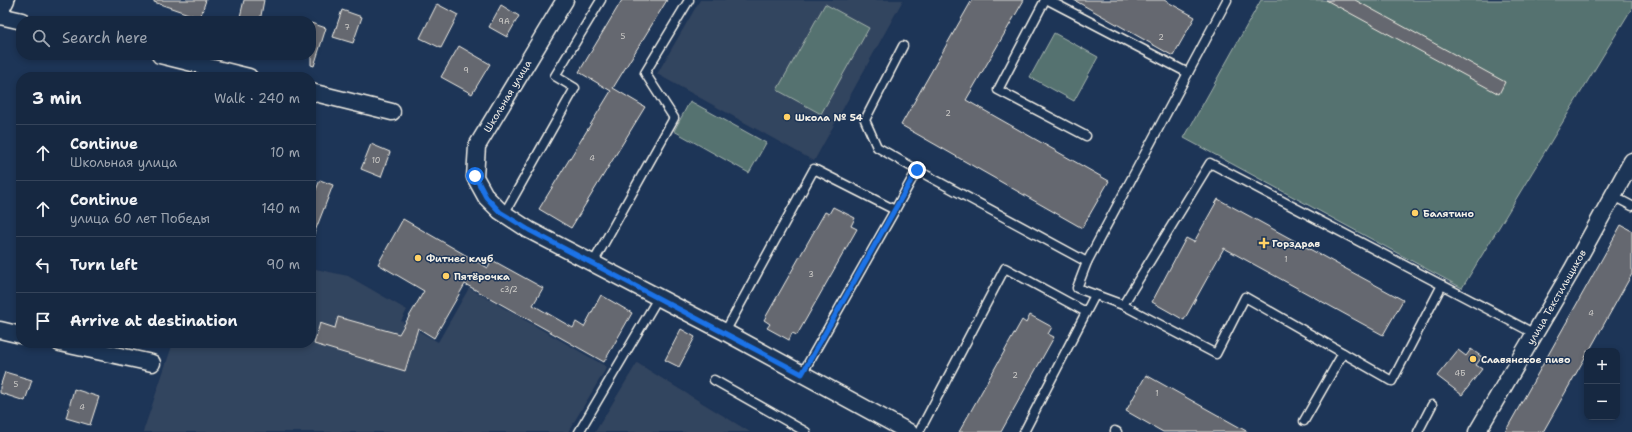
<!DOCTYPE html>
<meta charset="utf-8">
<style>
body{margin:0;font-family:"Shantell Sans",sans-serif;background:#1f3048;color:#f1f3f6}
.controls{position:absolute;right:12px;bottom:12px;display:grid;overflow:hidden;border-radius:8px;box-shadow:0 2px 6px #0003}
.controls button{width:36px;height:36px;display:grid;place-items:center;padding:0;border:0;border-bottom:1px solid #35445a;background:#162841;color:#f1f3f6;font:20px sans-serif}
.stop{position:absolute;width:12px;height:12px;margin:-9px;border:3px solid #1a73e8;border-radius:50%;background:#fff}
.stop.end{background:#1a73e8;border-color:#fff;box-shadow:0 1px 4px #0008}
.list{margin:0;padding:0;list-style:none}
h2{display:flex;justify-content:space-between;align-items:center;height:52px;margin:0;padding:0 16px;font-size:17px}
h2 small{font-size:13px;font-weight:400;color:#9ea6b1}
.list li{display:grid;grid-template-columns:26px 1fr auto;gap:12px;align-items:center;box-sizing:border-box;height:56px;padding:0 16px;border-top:1px solid #35445a}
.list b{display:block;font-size:15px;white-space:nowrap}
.list p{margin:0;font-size:13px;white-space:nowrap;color:#9ea6b1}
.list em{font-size:13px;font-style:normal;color:#9ea6b1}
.icon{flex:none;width:22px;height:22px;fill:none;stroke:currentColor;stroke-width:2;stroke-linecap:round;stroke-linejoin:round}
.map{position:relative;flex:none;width:1632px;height:432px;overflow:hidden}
.search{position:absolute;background:#162841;box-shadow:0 2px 6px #0003;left:16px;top:16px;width:300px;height:44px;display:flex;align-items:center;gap:10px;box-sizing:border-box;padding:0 14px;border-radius:16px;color:#9ea6b1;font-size:15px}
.panel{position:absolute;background:#162841;box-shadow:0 2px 6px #0003;left:16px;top:72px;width:300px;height:276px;border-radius:16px}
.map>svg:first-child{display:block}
</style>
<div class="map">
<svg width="1632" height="432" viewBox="0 0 1632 432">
<rect width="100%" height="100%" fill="#1d3557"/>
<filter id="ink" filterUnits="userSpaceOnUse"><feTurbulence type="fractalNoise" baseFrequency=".025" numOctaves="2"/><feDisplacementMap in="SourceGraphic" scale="8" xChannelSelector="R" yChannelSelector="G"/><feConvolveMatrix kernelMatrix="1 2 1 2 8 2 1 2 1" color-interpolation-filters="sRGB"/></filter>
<g filter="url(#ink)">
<g fill="#33445e">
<path d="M700,0H903L814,161L657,74Z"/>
<path d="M311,268L348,276L407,310L401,321L438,342L469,288L607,367L568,432H143L173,343H311Z"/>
<path d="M637,363L671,384L750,432H595Z"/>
</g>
<g fill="#547270" stroke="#a4b2ac">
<path d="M1261,0H1632V8L1462,288L1184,138Z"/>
<path d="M825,4L869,28L821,114L777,90Z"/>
<path d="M1054,33L1098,57L1074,101L1030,77Z"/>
<path d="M690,101L766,143L749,173L674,131Z"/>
</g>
<g fill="#65676f" stroke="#f4f1e8">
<path d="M154,0H206L200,18L154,2Z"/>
<path d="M244,0H264L260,21L240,17Z"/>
<path d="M622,0H667L613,88L645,107L571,228L539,209L611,91L579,72Z"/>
<path d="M972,0H1024L966,100L1109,181L1082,228L901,125Z"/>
<path d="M1074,0H1164L1195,17L1173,56Z"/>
<path d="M1326,0H1355L1505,82L1499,94Z"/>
<path d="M437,4L458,15L441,48L420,38Z"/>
<path d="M501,5L519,16L507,37L489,27Z"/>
<path d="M342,10L362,17L353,43L333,37Z"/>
<path d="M311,23L326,28L314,66L311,65Z"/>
<path d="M459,46L490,64L472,94L441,77Z"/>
<path d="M371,144L390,152L381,177L361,169Z"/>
<path d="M320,180L333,185L312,239H311V202Z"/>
<path d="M1218,199L1403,300L1383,335L1224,248L1184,320L1152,302L1186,238L1194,242Z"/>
<path d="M833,207L855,218L851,226L857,229L797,335L792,333L789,340L767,328L770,324L764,320L825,212L829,214Z"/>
<path d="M403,219L488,268L492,260L543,288L533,305L573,328L576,322L584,327L601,295L632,313L604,362L465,284L434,338L418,328L405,371L314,344L320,323L335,328L338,317L399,334L424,291L378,264Z"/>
<path d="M1621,225L1632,231V274L1589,351H1587V354L1543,432H1505Z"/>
<path d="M1030,315L1052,327L1048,334L1054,337L1001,432H959L1022,320L1026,323Z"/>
<path d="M681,329L695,337L679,367L665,360Z"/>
<path d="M1471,349L1482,357L1476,365L1482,369L1462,395L1437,376L1458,350L1466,356Z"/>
<path d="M5,372L32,380L25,401L0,393V387Z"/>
<path d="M1146,375L1248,432H1163L1126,411Z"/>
<path d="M74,389L99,397L90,425L66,418Z"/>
</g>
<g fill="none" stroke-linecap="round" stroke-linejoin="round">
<defs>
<g id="service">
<path d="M1045,0L998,90L1086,136"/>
<path d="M1048,0L1188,73"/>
<path d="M903,46L865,120L877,147L917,170"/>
<path d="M1613,196L1632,206"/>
<path d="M504,214L575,88L555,76L601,0"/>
<path d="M1087,262L1227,0"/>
<path d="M593,263L674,118L645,73L689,0"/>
<path d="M1123,305L1210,163L1535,334"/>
<path d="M725,332L814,169L895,210L917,170L1087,262L1077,288L1123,305L1216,354L1245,297L1392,381L1442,285"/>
<path d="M802,374L895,210"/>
<path d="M714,380L806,432"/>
<path d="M1304,421L1343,353"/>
<path d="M1115,431L1117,432"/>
<path d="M579,432L658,298"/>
<path d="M919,432L1005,268L1086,312"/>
<path d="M1024,432L1095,295"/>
<path d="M1418,432L1432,405"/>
</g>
<g id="minor">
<path d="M565,0L477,146L475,177L486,197L500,211L529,230L725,332L909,432"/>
<path d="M0,12L6,0"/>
<path d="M0,16L22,21"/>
<path d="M160,55L249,77"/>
<path d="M311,92L392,112"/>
<path d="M0,330L21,335"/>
<path d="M60,343L152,363"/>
<path d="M1477,432L1572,270L1632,161"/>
</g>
</defs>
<use href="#service" stroke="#f4f1e8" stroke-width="11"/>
<use href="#minor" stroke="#f4f1e8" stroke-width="19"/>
<use href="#service" stroke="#1d3557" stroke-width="8"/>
<use href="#minor" stroke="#1d3557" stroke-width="16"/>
</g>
</g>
<g fill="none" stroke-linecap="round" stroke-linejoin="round" filter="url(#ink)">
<path stroke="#1a73e8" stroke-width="5" d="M475,176L486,197L500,212L529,230L802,374L917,170"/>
</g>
<g fill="#ffd166" stroke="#1d3557" stroke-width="1.5">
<circle cx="787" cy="117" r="4"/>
<circle cx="1415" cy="213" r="4"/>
<path d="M1262 237h4v4h4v4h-4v4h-4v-4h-4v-4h4z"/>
<circle cx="418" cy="258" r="4"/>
<circle cx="446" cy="276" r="4"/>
<circle cx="1473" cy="359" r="4"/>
</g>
<g text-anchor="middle" stroke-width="3" stroke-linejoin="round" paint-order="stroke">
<g font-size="8" fill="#d0ceca">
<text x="504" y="24">9А</text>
<text x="347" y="30">7</text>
<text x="623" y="39">5</text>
<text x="1161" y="40">2</text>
<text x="466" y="73">9</text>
<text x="948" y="116">2</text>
<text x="592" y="161">4</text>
<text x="376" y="163">10</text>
<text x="1286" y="262">1</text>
<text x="811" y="277">3</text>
<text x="509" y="292">с3/2</text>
<text x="1591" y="316">4</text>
<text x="1460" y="376">4Б</text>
<text x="1015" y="378">2</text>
<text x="16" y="387">5</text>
<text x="1157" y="396">1</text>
<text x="82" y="410">4</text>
</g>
<g font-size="10" fill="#f4f1e8" stroke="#1d3557">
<text transform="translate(507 96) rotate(-59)" y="4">Школьная улица</text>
<text transform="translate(1556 297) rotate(-60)" y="4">улица Текстильщиков</text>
</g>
<g font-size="10" font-weight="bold" fill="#f4f1e8" stroke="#1d3557" text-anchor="start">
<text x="795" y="121">Школа № 54</text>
<text x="1423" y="217">Балятино</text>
<text x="1272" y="247">Горздрав</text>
<text x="426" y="262">Фитнес клуб</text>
<text x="454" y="280">Пятёрочка</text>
<text x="1481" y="363">Славянское пиво</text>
</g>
</g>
</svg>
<div class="controls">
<button>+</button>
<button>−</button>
</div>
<div class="stop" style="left:475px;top:176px"></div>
<div class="stop end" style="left:917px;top:170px"></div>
<div class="search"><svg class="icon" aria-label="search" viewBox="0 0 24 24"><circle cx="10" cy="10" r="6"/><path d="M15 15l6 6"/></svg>Search here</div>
<section class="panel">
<h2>3 min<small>Walk · 240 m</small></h2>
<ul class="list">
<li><svg class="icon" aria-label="ahead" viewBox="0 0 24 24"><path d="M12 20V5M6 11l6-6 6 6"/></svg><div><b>Continue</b><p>Школьная улица</p></div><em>10 m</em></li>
<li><svg class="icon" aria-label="ahead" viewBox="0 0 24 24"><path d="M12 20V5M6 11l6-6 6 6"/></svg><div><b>Continue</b><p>улица 60 лет Победы</p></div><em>140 m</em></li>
<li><svg class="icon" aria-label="left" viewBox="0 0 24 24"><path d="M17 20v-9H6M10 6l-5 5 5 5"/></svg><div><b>Turn left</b></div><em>90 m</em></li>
<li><svg class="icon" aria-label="arrive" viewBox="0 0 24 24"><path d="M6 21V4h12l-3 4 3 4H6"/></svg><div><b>Arrive at destination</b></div></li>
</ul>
</section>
</div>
